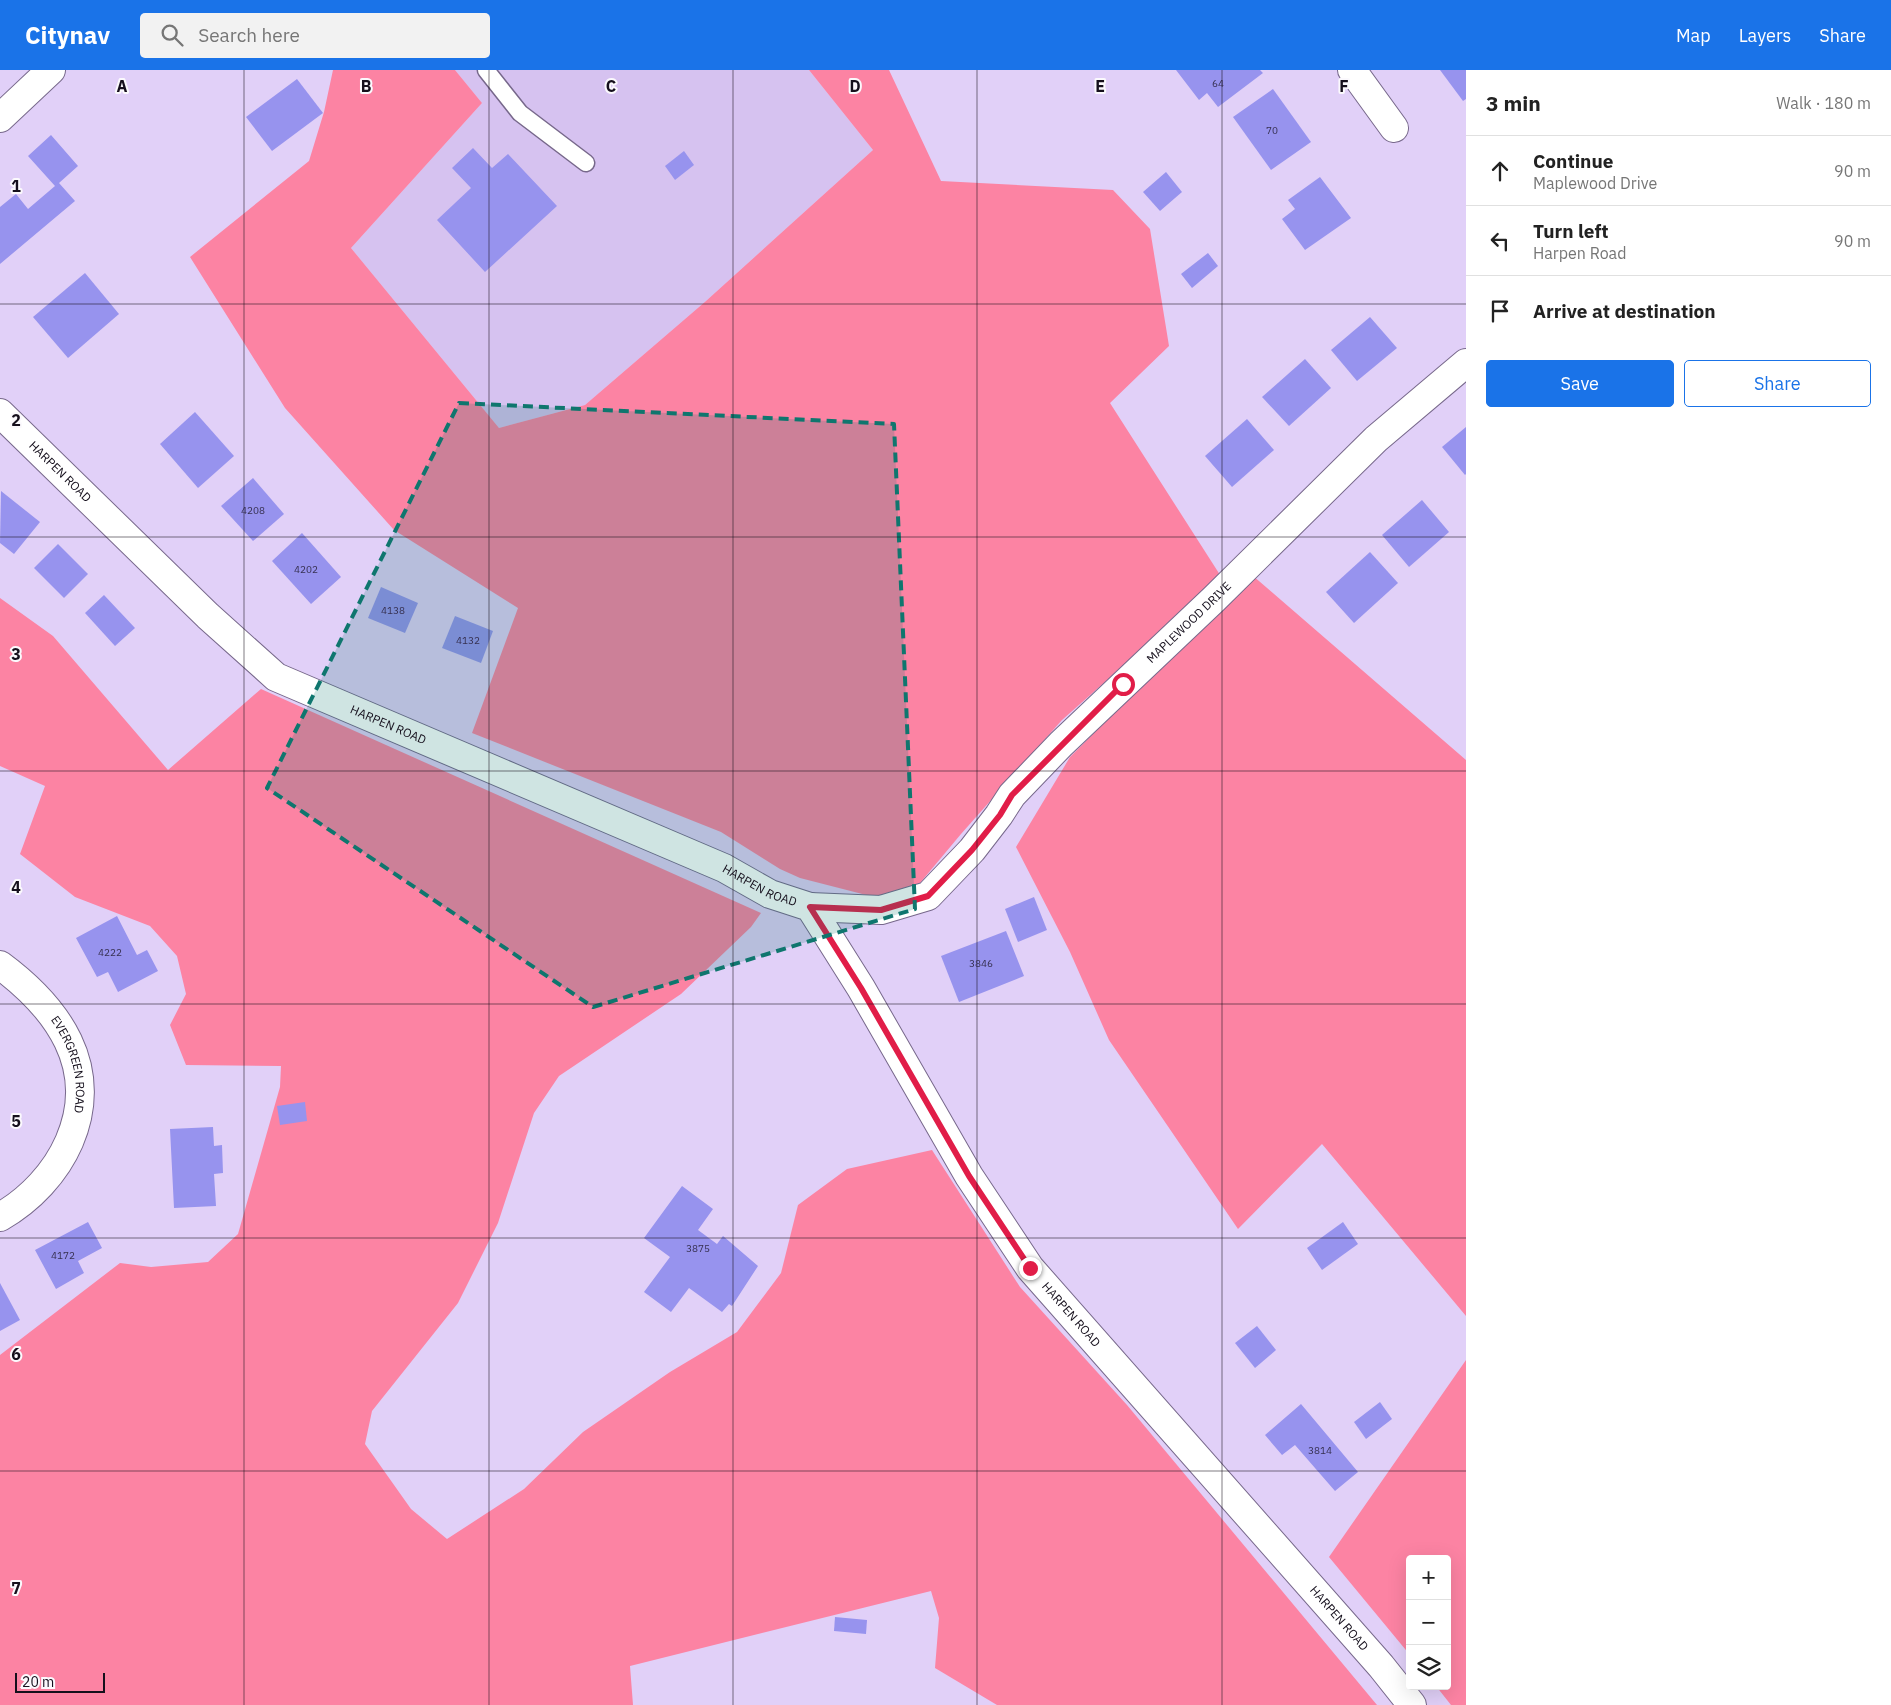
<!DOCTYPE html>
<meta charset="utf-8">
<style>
body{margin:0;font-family:"IBM Plex Sans",sans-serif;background:#f2f2f2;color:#222}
.controls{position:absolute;right:15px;bottom:15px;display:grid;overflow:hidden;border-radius:5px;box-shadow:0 5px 20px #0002}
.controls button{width:45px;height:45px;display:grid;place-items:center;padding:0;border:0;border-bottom:1px solid #e0e0e0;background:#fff;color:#222;font:25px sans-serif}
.scale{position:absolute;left:15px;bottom:12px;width:90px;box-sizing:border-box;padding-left:5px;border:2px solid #150f1c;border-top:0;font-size:14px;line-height:18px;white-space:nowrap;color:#150f1c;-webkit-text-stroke:4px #fbf9fd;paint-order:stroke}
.stop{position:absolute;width:15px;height:15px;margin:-11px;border:4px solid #e11d48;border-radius:50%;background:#fff}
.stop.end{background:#e11d48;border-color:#fff;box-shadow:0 1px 5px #0008}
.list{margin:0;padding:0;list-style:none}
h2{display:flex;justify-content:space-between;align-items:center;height:65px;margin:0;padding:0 20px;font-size:21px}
h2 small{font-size:16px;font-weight:400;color:#767676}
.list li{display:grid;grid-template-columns:32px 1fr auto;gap:15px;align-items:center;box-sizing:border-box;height:70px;padding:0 20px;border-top:1px solid #e0e0e0}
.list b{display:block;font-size:19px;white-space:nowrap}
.list p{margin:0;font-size:16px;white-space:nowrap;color:#767676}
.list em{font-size:16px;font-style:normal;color:#767676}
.actions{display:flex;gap:10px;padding:15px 20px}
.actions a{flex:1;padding:11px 0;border:1px solid #1a73e8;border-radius:5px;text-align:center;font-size:18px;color:#1a73e8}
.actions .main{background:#1a73e8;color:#fff}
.icon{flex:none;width:28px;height:28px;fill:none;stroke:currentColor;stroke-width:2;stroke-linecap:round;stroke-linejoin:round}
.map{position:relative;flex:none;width:1466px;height:1635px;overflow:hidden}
header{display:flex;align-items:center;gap:30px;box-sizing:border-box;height:70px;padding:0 25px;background:#1a73e8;color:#fff}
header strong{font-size:24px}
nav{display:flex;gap:28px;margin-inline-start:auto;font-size:18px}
.search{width:350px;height:45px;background:#f2f2f2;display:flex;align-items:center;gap:12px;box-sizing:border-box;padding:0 18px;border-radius:5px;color:#767676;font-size:19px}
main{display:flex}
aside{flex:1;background:#fff}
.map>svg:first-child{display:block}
</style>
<header>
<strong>Citynav</strong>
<div class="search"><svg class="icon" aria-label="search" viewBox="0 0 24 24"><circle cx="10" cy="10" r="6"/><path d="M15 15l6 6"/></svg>Search here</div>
<nav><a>Map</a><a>Layers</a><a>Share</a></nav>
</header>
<main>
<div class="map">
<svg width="1466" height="1635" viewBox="0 0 1466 1635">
<rect width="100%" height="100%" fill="#e1d0f8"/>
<path fill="#d6c2f0" d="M455,0H809L873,80L706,231L585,335L499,358L351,178L482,33Z"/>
<g fill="#fc83a3">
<path d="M333,0H455L482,33L351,178L499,358L585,335L706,231L873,80L809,0H889L941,111L1113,120L1150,159L1169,276L1110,333L1222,508L1062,650L961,764L920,813L874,827L800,808L780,799L721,762L472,663L518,538L394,460L285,338L190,187L309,91L324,42Z"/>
<path d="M1252,505L1466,690V1246L1322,1074L1238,1159L1109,970L1070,882L1016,777L1070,687Z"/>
<path d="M0,528L53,566L168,700L261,619L761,843L751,857L681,924L559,1006L534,1043L498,1153L458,1233L372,1341L365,1374L411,1439L447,1469L524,1419L583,1362L670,1302L737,1262L781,1203L798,1135L847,1099L932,1080L1020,1217L1127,1335L1377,1635H997L935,1598L939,1548L931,1521L630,1596L633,1635H0V1285L120,1193L151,1197L208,1192L238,1164L280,1017L281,996L186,995L170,955L186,924L177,886L150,856L75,827L20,784L45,716L0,696Z"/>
<path d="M1466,1290V1635H1451L1436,1616H1447V1489H1410V1585L1329,1487Z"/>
</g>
<g fill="#9793ee">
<path d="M1176,0H1260L1263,3L1218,37L1207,23L1199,30Z"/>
<path d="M1440,0H1466V29L1463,31Z"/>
<path d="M297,9L323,43L272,81L246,47Z"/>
<path d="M1273,19L1311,72L1271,100L1233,47Z"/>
<path d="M51,65L78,96L59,113L75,131L0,194V137L16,124L28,139L55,116L28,86Z"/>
<path d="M473,78L492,98L508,84L557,136L485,202L437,150L471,118L452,98Z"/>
<path d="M684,81L694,95L675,110L665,96Z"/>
<path d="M1166,102L1182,122L1160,141L1143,122Z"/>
<path d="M1320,107L1351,148L1305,180L1282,149L1295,139L1288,130Z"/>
<path d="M1208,183L1218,196L1192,218L1181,204Z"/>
<path d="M85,203L119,244L68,288L33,247Z"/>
<path d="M1370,247L1397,278L1357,311L1331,280Z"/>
<path d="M1305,289L1331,318L1289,356L1262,327Z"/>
<path d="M195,342L234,386L198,418L160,374Z"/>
<path d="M1247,349L1274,380L1232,417L1205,386Z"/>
<path d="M1466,357V404L1465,405L1442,377Z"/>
<path d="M253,408L284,444L253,471L221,436Z"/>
<path d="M1,421L40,452L14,484L0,473Z"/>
<path d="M1422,430L1449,462L1409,497L1382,465Z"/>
<path d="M302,463L341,507L311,534L272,491Z"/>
<path d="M58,474L88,504L64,528L34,498Z"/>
<path d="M1370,482L1398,513L1354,553L1326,522Z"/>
<path d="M381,517L418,533L405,563L368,548Z"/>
<path d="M104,525L135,558L115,576L85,543Z"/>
<path d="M455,546L493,561L481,593L442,578Z"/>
<path d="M1034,827L1047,860L1018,872L1005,839Z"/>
<path d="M117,846L137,885L147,880L158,901L118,922L108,902L97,907L76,868Z"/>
<path d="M1006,861L1024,906L959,932L941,886Z"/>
<path d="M305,1032L307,1051L280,1055L277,1036Z"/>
<path d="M213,1057L214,1076L222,1075L223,1103L214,1104L216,1136L174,1138L170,1059Z"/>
<path d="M682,1116L713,1139L698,1160L717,1174L723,1166L758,1196L732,1236L729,1234L722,1242L689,1218L671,1242L644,1222L670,1187L644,1168Z"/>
<path d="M88,1152L102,1178L78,1191L84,1203L56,1219L35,1180Z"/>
<path d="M1343,1152L1358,1174L1322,1200L1307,1178Z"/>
<path d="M0,1213L20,1250L0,1261Z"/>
<path d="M1257,1256L1276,1280L1255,1298L1235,1273Z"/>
<path d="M1380,1332L1392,1349L1366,1369L1354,1352Z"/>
<path d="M1301,1334L1358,1402L1335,1421L1295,1375L1282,1385L1265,1365Z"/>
<path d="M835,1547L867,1550L866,1564L834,1561Z"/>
</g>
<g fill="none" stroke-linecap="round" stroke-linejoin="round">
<defs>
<path id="lane" d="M486,0L520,43L586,93"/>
<g id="street">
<path d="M1352,0L1394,58"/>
<path id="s1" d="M810,837L881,840L928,826L972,780L999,745L1012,725L1061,674L1214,529L1376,369L1466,293"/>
<path id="s2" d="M0,895C27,915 53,940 68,971C101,1039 61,1112 0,1147"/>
</g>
<g id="secondary">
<path d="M0,48L51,0"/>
<path id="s3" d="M0,343L208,546L276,607L724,798L770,824L810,837L861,918L969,1106L1030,1198L1381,1596L1412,1635"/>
</g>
</defs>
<use href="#lane" stroke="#77688b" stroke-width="19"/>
<use href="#street" stroke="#77688b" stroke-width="30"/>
<use href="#secondary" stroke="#77688b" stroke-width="30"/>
<use href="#lane" stroke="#fff" stroke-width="16"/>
<use href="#street" stroke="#fff" stroke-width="28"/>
<use href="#secondary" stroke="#fff" stroke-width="28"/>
</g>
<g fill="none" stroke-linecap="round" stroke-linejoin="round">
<path stroke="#e11d48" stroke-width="6" d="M1030,1198L969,1106L861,918L810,837L881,840L928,826L972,780L1000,745L1012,725L1123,614"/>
</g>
<path fill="#0f766e" fill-opacity="0.2" stroke="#0f766e" stroke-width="4" stroke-dasharray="10 6" stroke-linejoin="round" d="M459,333L894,354L915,839L593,937L267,718Z"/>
<path fill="none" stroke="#150f1c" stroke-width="1" stroke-opacity="0.55" d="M244,0V1635M489,0V1635M733,0V1635M977,0V1635M1222,0V1635M0,234H1466M0,467H1466M0,701H1466M0,934H1466M0,1168H1466M0,1401H1466"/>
<g text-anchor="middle" stroke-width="4" stroke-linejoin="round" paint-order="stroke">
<g font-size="10" fill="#363050">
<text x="1218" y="17">64</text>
<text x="1272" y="64">70</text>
<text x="253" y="444">4208</text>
<text x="306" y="503">4202</text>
<text x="393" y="544">4138</text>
<text x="468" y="574">4132</text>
<text x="110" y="886">4222</text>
<text x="981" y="897">3846</text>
<text x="698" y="1182">3875</text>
<text x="63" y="1189">4172</text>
<text x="1320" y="1384">3814</text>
</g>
<g font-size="12" fill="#150f1c" stroke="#fbf9fd">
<text dy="4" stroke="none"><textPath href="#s3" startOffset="84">HARPEN ROAD</textPath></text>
<text dy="4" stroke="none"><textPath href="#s1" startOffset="499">MAPLEWOOD DRIVE</textPath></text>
<text dy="4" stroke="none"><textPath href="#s3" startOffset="504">HARPEN ROAD</textPath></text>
<text dy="4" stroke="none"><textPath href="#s3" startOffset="909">HARPEN ROAD</textPath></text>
<text dy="4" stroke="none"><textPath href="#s2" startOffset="126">EVERGREEN ROAD</textPath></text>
<text dy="4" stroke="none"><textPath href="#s3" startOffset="1449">HARPEN ROAD</textPath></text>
<text dy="4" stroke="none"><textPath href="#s3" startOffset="1854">HARPEN ROAD</textPath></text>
</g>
</g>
<g font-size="16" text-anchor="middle" font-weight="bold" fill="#150f1c" stroke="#fbf9fd" stroke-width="4" stroke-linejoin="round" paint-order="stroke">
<text x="122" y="22">A</text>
<text x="366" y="22">B</text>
<text x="611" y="22">C</text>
<text x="855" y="22">D</text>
<text x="1100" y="22">E</text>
<text x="1344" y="22">F</text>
<text x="16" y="122">1</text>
<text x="16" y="356">2</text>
<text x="16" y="590">3</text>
<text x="16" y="823">4</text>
<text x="16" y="1057">5</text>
<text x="16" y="1290">6</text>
<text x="16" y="1524">7</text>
</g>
</svg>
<div class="controls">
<button>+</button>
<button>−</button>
<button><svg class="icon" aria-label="layers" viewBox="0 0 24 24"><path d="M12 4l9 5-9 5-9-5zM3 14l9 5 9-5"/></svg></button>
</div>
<div class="scale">20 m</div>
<div class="stop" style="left:1123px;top:614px"></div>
<div class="stop end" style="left:1030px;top:1198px"></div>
</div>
<aside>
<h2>3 min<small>Walk · 180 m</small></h2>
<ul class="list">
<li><svg class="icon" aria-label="ahead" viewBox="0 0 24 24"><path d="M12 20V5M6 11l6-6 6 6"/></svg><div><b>Continue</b><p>Maplewood Drive</p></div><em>90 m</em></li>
<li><svg class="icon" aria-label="left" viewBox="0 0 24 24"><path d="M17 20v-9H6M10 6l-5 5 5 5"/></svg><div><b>Turn left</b><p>Harpen Road</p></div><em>90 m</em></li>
<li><svg class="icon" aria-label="arrive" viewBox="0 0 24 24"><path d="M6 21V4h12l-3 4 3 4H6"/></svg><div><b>Arrive at destination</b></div></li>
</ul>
<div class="actions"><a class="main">Save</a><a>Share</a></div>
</aside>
</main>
